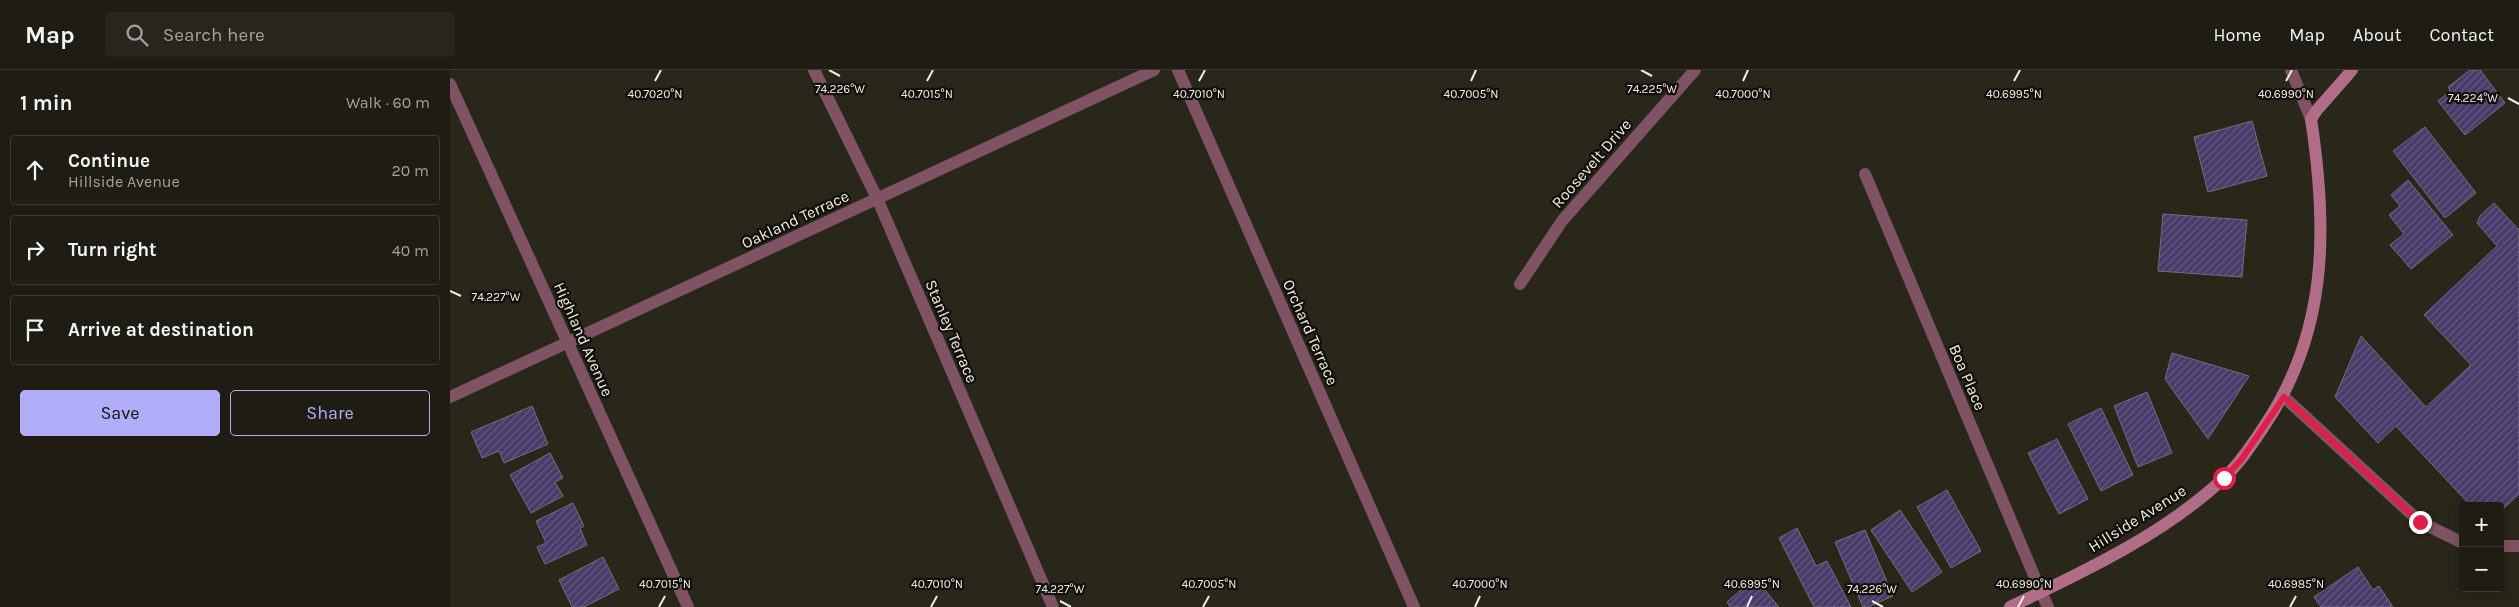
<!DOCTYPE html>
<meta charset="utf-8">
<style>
body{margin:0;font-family:Karla,sans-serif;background:#27251d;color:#f1f3f6}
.controls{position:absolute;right:15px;bottom:15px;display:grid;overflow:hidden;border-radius:5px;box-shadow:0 2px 12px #0003}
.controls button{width:45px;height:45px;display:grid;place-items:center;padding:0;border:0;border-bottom:1px solid #3c3a34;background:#1f1c14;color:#f1f3f6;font:25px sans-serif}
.stop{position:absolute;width:15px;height:15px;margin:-11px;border:4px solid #e11d48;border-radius:50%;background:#fff}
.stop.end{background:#e11d48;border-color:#fff;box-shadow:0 1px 5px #0008}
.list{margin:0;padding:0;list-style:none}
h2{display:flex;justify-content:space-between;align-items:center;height:65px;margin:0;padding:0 20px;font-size:21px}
h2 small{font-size:16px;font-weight:400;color:#a1a1a0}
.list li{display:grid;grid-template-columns:32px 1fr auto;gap:15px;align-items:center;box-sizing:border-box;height:70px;margin:0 10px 10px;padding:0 10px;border:1px solid #3c3a34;border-radius:5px}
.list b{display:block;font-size:19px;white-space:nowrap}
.list p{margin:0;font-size:16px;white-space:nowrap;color:#a1a1a0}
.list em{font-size:16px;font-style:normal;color:#a1a1a0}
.actions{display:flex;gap:10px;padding:15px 20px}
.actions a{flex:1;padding:11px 0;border:1px solid #b2adf9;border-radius:5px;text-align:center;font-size:18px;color:#b2adf9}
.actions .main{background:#b2adf9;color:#111}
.icon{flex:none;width:28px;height:28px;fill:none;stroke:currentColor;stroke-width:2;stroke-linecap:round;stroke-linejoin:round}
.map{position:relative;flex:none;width:2069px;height:537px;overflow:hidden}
header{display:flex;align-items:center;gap:30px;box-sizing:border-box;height:70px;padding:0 25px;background:#1f1c14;border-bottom:1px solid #3c3a34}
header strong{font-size:24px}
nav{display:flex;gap:28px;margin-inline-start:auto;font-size:18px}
.search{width:350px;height:45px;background:#27251d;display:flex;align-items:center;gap:12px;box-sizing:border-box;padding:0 18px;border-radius:5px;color:#a1a1a0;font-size:19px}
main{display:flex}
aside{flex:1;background:#1f1c14}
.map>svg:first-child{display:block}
</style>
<header>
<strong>Map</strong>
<div class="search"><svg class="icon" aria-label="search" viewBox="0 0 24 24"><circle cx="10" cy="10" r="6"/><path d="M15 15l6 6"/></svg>Search here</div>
<nav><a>Home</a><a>Map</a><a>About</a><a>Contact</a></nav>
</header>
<main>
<aside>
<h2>1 min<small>Walk · 60 m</small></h2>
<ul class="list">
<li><svg class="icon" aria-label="ahead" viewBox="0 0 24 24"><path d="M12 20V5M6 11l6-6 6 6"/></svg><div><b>Continue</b><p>Hillside Avenue</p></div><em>20 m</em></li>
<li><svg class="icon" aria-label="right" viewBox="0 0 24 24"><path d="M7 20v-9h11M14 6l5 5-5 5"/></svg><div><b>Turn right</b></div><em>40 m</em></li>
<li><svg class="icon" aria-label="arrive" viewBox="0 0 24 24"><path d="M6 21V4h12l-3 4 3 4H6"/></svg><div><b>Arrive at destination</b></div></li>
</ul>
<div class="actions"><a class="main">Save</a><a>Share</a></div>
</aside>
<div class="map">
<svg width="2069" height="537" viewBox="0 0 2069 537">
<defs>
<pattern id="building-hatch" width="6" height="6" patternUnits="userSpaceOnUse" patternTransform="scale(1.25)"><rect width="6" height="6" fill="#493b69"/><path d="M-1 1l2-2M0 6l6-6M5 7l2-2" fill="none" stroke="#64587e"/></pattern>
</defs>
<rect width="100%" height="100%" fill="#29261a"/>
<g fill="url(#building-hatch)" stroke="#716e7c">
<path d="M2020,0H2030L2055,33L2015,65L1988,31L2000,21L1998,17Z"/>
<path d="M1802,51L1817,106L1758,122L1744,67Z"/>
<path d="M1975,57L2026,123L1995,148L1943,81Z"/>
<path d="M1958,110L2003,165L1961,199L1940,175L1954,164L1939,145L1950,136L1941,125Z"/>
<path d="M2044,133L2069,160V424L2050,442V436H2021L1946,356L1928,373L1885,327L1911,266L1976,337L2021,295L1974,245L2047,176L2027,153L2030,146Z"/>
<path d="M1713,144L1797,150L1792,207L1708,201Z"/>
<path d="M1722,283L1799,306L1758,369L1715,309Z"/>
<path d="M1697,322L1722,383L1688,397L1664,336Z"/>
<path d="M82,336L98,374L54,393L49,381L32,388L21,362Z"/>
<path d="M1651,338L1683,405L1651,421L1618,354Z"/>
<path d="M1607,369L1638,429L1609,444L1578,383Z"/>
<path d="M100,383L113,408L105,412L113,426L81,443L60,405Z"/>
<path d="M1497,420L1531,481L1501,498L1467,437Z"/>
<path d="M123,433L134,456L130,458L137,475L95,494L87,477L96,473L86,451Z"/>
<path d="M1450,440L1492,502L1462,522L1421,460Z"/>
<path d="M1347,458L1366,496L1377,491L1401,537H1364L1329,468Z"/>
<path d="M1415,460L1443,526L1418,537H1413L1385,472Z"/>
<path d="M153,487L169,519L134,537H122L109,510Z"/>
<path d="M1908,497L1923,520L1929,516L1943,537H1871L1864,527Z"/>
<path d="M1305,508L1329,537H1280L1277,532Z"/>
</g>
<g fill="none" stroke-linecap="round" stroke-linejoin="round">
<g stroke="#7f5364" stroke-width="12">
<path d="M1834,327L1970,452L2013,473"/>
<path d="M2050,476H2069"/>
<path d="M1591,522L1598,537"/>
</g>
<g stroke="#7f5364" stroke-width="12">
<path d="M364,0L427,128L603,537"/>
<path d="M728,0L964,537"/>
<path d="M0,14L238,537"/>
<path d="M1415,104L1591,522"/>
<path d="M1070,214L1112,151L1245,0"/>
<path d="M0,327L704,0"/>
</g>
<path stroke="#7f5364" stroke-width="12" d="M1841,0L1861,49"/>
<path stroke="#b16c87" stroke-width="12" d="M1560,537C1633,502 1713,465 1773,409C1789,394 1801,376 1813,358C1878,263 1878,160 1861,49L1867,40L1902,0"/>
</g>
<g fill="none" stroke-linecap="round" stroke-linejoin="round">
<path stroke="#e11d48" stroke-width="6" d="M1774,408L1791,390L1834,327L1970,452"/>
</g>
<path fill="none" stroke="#efede5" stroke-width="2" d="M379,0L390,6M1191,0L1202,6M205,11L211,0M477,11L483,0M749,11L755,0M1021,11L1026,0M1293,11L1298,0M1564,11L1570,0M1836,11L1842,0M2058,28L2069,34M0,221L11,226M610,531L621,537M1422,531L1433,537M209,537L215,526M481,537L487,526M753,537L759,526M1025,537L1030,526M1297,537L1302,526M1568,537L1574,526M1840,537L1846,526"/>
<g text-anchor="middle" stroke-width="4.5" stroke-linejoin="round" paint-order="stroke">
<g font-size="16" fill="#efede5" stroke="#100f09">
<text transform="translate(1141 93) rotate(-49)" y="6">Roosevelt Drive</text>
<text transform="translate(345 149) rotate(-25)" y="6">Oakland Terrace</text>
<text transform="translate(502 261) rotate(67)" y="6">Stanley Terrace</text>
<text transform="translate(861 262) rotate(66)" y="6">Orchard Terrace</text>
<text transform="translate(134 269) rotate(66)" y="6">Highland Avenue</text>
<text transform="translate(1518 307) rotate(67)" y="6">Boa Place</text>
<text transform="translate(1687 448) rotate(-32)" y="6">Hillside Avenue</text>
</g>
</g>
<g font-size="12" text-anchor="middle" fill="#efede5" stroke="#100f09" stroke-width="4.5" stroke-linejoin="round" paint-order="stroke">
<text x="390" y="23">74.226°W</text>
<text x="1202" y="23">74.225°W</text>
<text x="205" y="28">40.7020°N</text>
<text x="477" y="28">40.7015°N</text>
<text x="749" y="28">40.7010°N</text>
<text x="1021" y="28">40.7005°N</text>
<text x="1293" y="28">40.7000°N</text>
<text x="1564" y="28">40.6995°N</text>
<text x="1836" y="28">40.6990°N</text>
<text x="2023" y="32">74.224°W</text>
<text x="46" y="231">74.227°W</text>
<text x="215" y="518">40.7015°N</text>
<text x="487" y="518">40.7010°N</text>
<text x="759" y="518">40.7005°N</text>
<text x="1030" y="518">40.7000°N</text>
<text x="1302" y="518">40.6995°N</text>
<text x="1574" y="518">40.6990°N</text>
<text x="1846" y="518">40.6985°N</text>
<text x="610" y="523">74.227°W</text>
<text x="1422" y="523">74.226°W</text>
</g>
</svg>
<div class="controls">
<button>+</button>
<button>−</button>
</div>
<div class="stop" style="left:1774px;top:408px"></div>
<div class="stop end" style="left:1970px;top:452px"></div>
</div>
</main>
